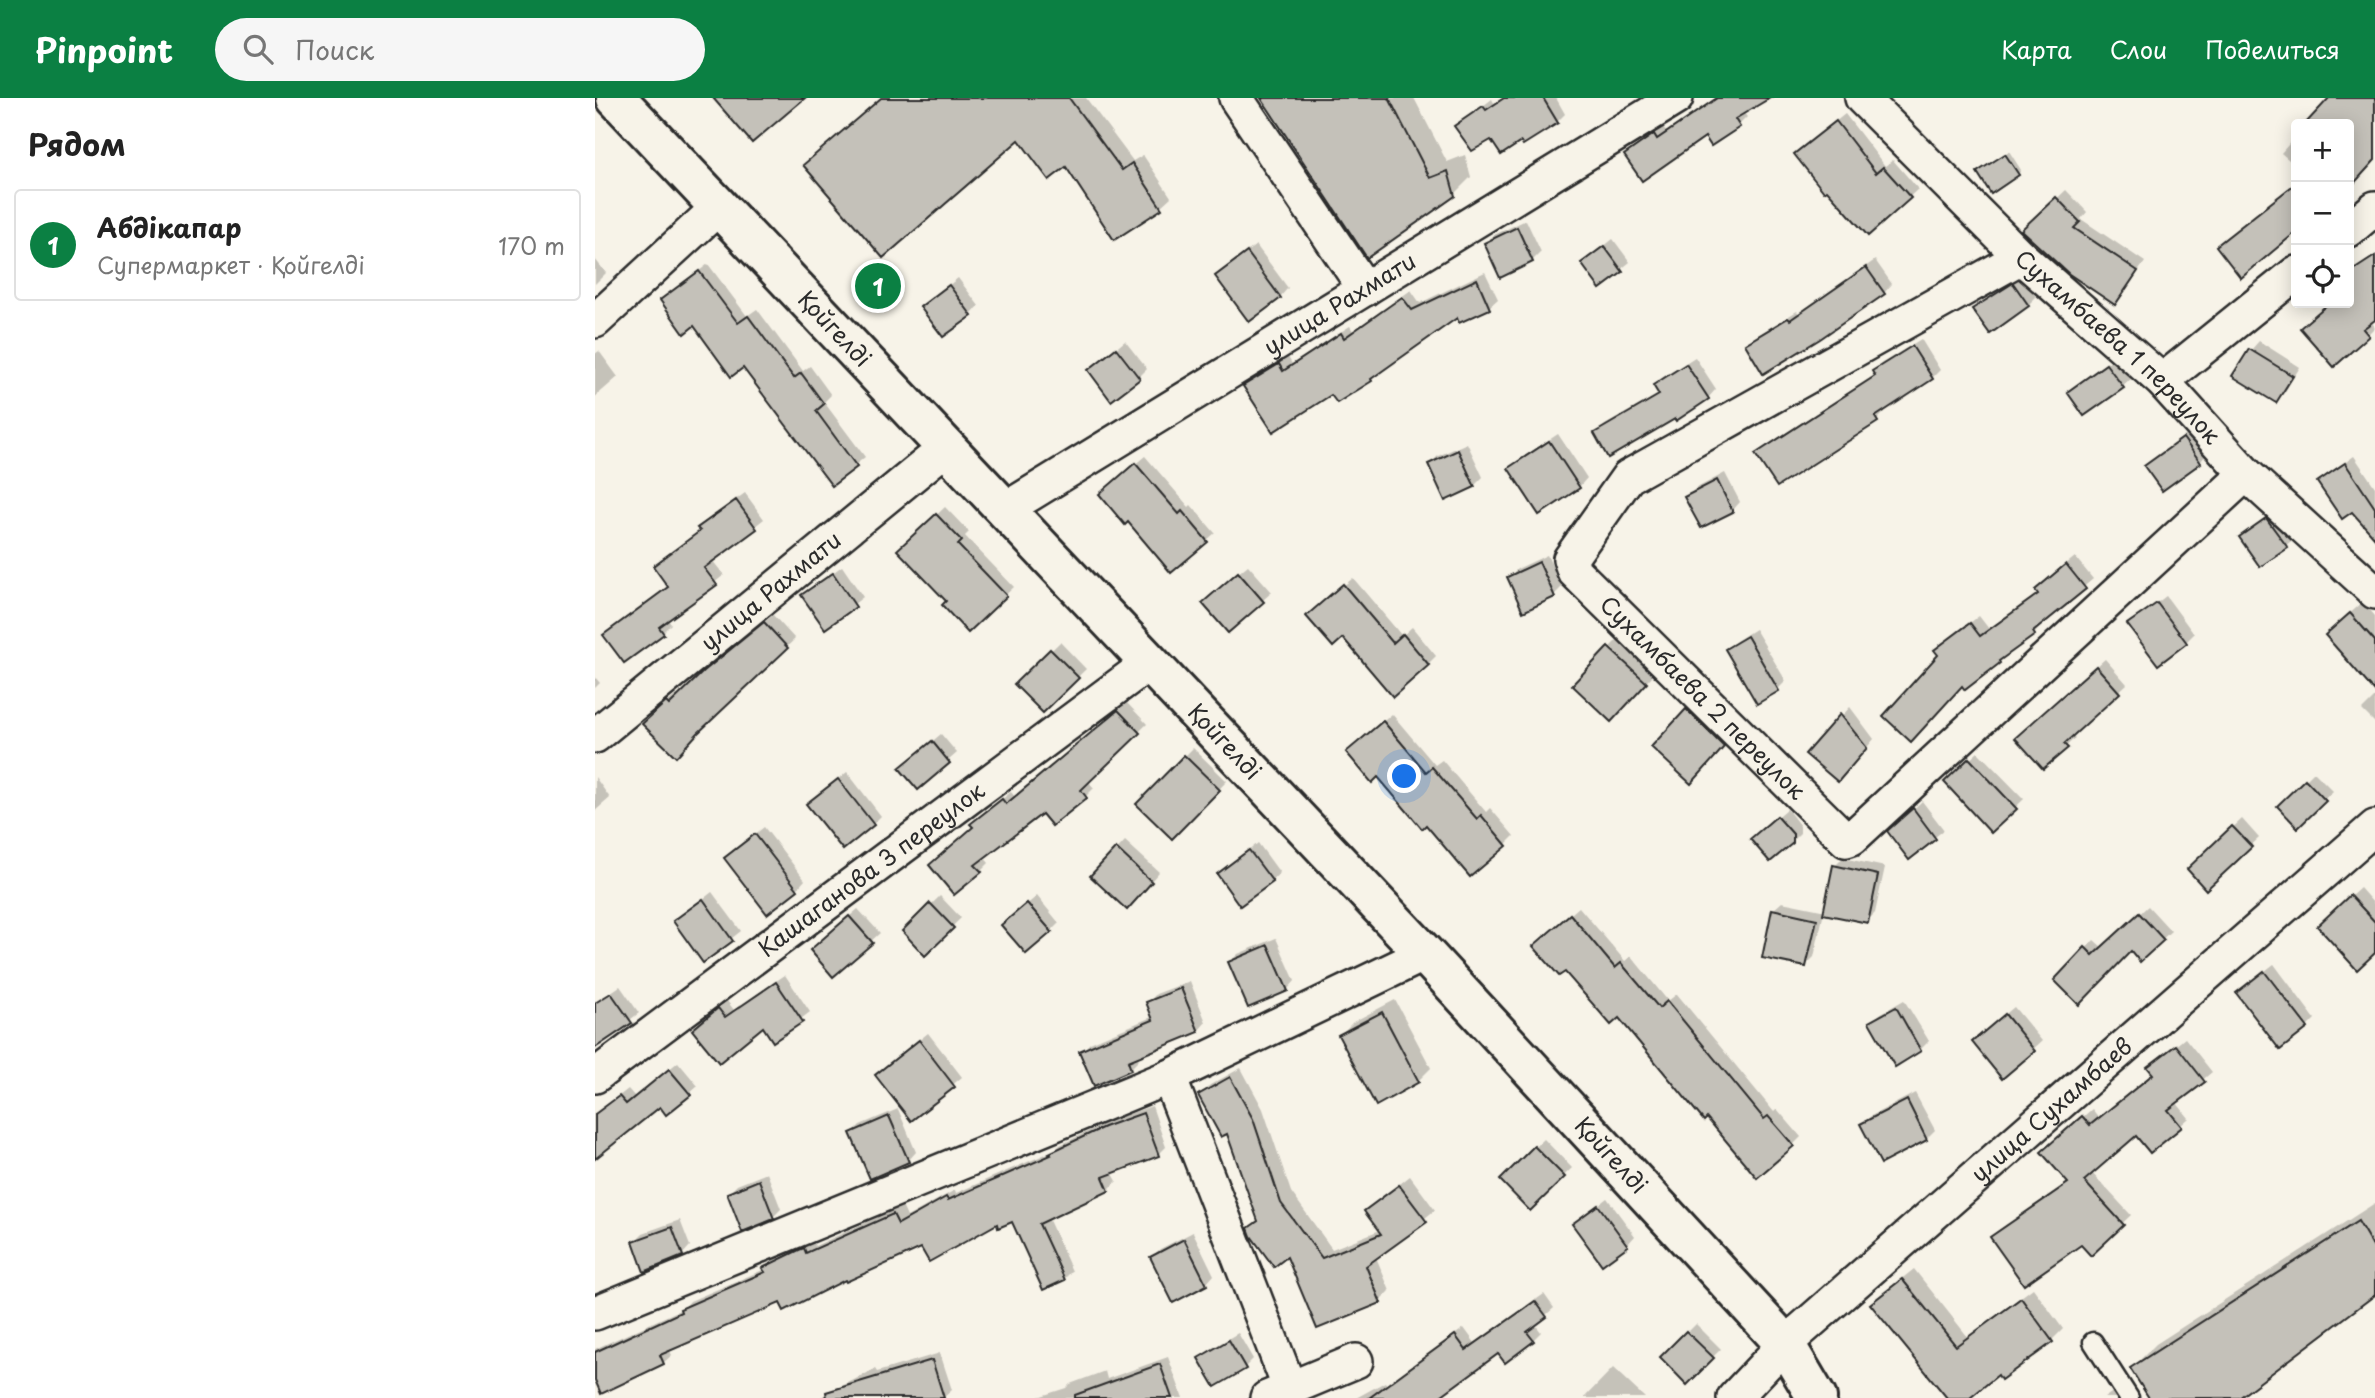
<!DOCTYPE html>
<html lang="ru">
<meta charset="utf-8">
<style>
body{margin:0;font-family:"Playpen Sans",sans-serif;background:#f6f6f6;color:#222}
.controls{position:absolute;right:21px;top:21px;display:grid;overflow:hidden;border-radius:7px;box-shadow:0 4px 18px #0003}
.controls button{width:63px;height:63px;display:grid;place-items:center;padding:0;border:0;border-bottom:2px solid #e0e0e0;background:#fff;color:#222;font:35px sans-serif}
.you{position:absolute;left:810px;top:679px;width:24px;height:24px;margin:-18px;border:5px solid #fff;border-radius:50%;background:#1a73e8;box-shadow:0 0 0 10px #1a73e833}
.badge{display:grid;place-items:center;width:46px;height:46px;border-radius:50%;background:#0b8043;color:#fff;font-size:23px;font-weight:700}
.pin{position:absolute;translate:-50% -50%;border:4px solid #fff;box-shadow:0 2px 7px #0006}
.list{margin:0;padding:0;list-style:none}
h2{display:flex;justify-content:space-between;align-items:center;height:91px;margin:0;padding:0 28px;font-size:30px}
h2 small{font-size:23px;font-weight:400;color:#767676}
.list li{display:grid;grid-template-columns:46px 1fr auto;gap:21px;align-items:center;box-sizing:border-box;height:112px;margin:0 14px 14px;padding:0 14px;border:2px solid #e0e0e0;border-radius:7px}
.list b{display:block;font-size:26px;white-space:nowrap}
.list p{margin:0;font-size:23px;white-space:nowrap;color:#767676}
.list em{font-size:23px;font-style:normal;color:#767676}
.icon{flex:none;width:38px;height:38px;fill:none;stroke:currentColor;stroke-width:2;stroke-linecap:round;stroke-linejoin:round}
.map{position:relative;flex:none;width:1780px;height:1300px;overflow:hidden}
header{display:flex;align-items:center;gap:42px;box-sizing:border-box;height:98px;padding:0 35px;background:#0b8043;color:#fff}
header strong{font-size:33px}
nav{display:flex;gap:38px;margin-inline-start:auto;font-size:24px}
.search{width:490px;height:63px;background:#f6f6f6;display:flex;align-items:center;gap:18px;box-sizing:border-box;padding:0 24px;border-radius:38px;color:#767676;font-size:26px}
main{display:flex}
aside{flex:1;background:#fff}
.map>svg:first-child{display:block}
</style>
<header>
<strong>Pinpoint</strong>
<div class="search"><svg class="icon" aria-label="search" viewBox="0 0 24 24"><circle cx="10" cy="10" r="6"/><path d="M15 15l6 6"/></svg>Поиск</div>
<nav><a>Карта</a><a>Слои</a><a>Поделиться</a></nav>
</header>
<main>
<aside>
<h2>Рядом<small></small></h2>
<ul class="list">
<li><span class="badge">1</span><div><b>Абдiкапар</b><p>Супермаркет · Қойгелді</p></div><em>170 m</em></li>
</ul>
</aside>
<div class="map">
<svg width="1780" height="1300" viewBox="0 0 1780 1300">
<rect width="100%" height="100%" fill="#f7f3e8"/>
<filter id="ink" filterUnits="userSpaceOnUse"><feTurbulence type="fractalNoise" baseFrequency=".0143" numOctaves="2"/><feDisplacementMap in="SourceGraphic" scale="14" xChannelSelector="R" yChannelSelector="G"/><feConvolveMatrix kernelMatrix="1 2 1 2 8 2 1 2 1" color-interpolation-filters="sRGB"/></filter>
<g filter="url(#ink)">
<g fill="#0003">
<path d="M397,0H491L538,63L548,57L576,99L565,109L472,67Z"/>
<path d="M668,0H819L852,64L870,57L876,79L859,96Z"/>
<path d="M907,0H961L970,16L962,24L896,40L862,28L897,1L899,5Z"/>
<path d="M1120,0H1172L1148,14L1152,19L1144,27L1031,57L1068,29L1071,34Z"/>
<path d="M1737,0H1780V61L1754,89V26H1712Z"/>
<path d="M1250,16L1290,68L1298,62L1323,91L1274,136L1210,48Z"/>
<path d="M1701,38V68L1686,55Z"/>
<path d="M1414,53L1426,72L1423,76L1388,71Z"/>
<path d="M1701,84V134L1646,177L1623,148Z"/>
<path d="M1471,92L1492,114L1486,121L1550,164L1520,205L1429,132Z"/>
<path d="M931,122L946,154L937,163L891,145L899,137Z"/>
<path d="M1018,141L1035,164L1005,188L988,165Z"/>
<path d="M661,147L693,190L685,199L631,170Z"/>
<path d="M1780,157V220L1776,223L1780,229L1773,236L1716,222L1736,205H1754V189L1757,186L1754,176Z"/>
<path d="M0,161L11,175L0,186Z"/>
<path d="M1280,162L1297,186L1289,195L1152,246L1161,238L1202,213L1204,216Z"/>
<path d="M113,166L152,218L162,211L208,273L215,268L236,297L229,304L270,359L238,385L148,268L99,226L67,202Z"/>
<path d="M890,174L903,201L894,209L865,223L863,218L785,272L776,282L737,294L651,288L659,280L693,259L697,266L755,228L758,233L816,192L825,205Z"/>
<path d="M1427,178L1441,199L1433,207L1380,211L1388,203Z"/>
<path d="M363,180L384,208L376,217L327,209Z"/>
<path d="M1326,241L1345,272L1337,280L1288,311L1290,314L1282,322L1162,356L1171,348L1281,276L1279,273L1287,265Z"/>
<path d="M530,243L552,271L544,279L495,272Z"/>
<path d="M1664,243L1705,269L1689,295L1681,303L1640,278L1656,252Z"/>
<path d="M4,253L23,279L0,299V256Z"/>
<path d="M1100,259L1121,291L1113,300L1001,335L1010,327L1065,295L1060,287L1068,279Z"/>
<path d="M1520,259L1536,281L1527,289L1474,294Z"/>
<path d="M1597,333L1613,355L1605,364L1560,360Z"/>
<path d="M963,336L992,380L984,389L915,370L924,362Z"/>
<path d="M872,345L888,379L879,388L835,366L843,358Z"/>
<path d="M550,358L594,409L596,407L620,435L577,473L514,388Z"/>
<path d="M1759,358L1780,389V437L1758,412L1724,384Z"/>
<path d="M1130,375L1145,404L1137,413L1092,399L1100,391Z"/>
<path d="M150,395L169,421L117,462L129,477L73,522L76,526L68,534L10,537L74,488L60,468L106,432L105,430L113,422Z"/>
<path d="M350,409L374,434L370,438L419,489L373,532L353,503L305,452Z"/>
<path d="M1680,413L1700,440L1666,467L1646,439Z"/>
<path d="M952,457L967,489L958,498L914,479L922,471Z"/>
<path d="M1480,459L1498,481L1446,525L1447,527L1439,536L1404,564L1346,558L1350,544L1384,518L1394,531L1444,495L1442,492L1450,483Z"/>
<path d="M653,467L677,494L633,533L617,497Z"/>
<path d="M247,468L268,499L230,529L208,497Z"/>
<path d="M758,480L807,538L817,529L841,558L833,566L722,510Z"/>
<path d="M1571,498L1599,536L1591,544L1535,526Z"/>
<path d="M1768,504L1780,518V592L1744,525Z"/>
<path d="M178,517L200,541L108,628L58,618L81,597L83,599L120,565Z"/>
<path d="M1160,531L1191,583L1183,591L1133,551L1141,543Z"/>
<path d="M1022,542L1059,576L1024,613L1014,550Z"/>
<path d="M465,544L491,571L448,613L422,586Z"/>
<path d="M1510,561L1532,586L1477,637L1480,640L1449,669L1431,631Z"/>
<path d="M0,579L5,585L0,590Z"/>
<path d="M1780,599V625L1767,612Z"/>
<path d="M1101,604L1136,640L1104,675L1059,649Z"/>
<path d="M532,605L552,626L493,683L499,690L491,698L447,713L389,759L394,765L386,773L344,759L379,729L386,718L416,694L420,699Z"/>
<path d="M1255,609L1279,641L1251,674L1213,656Z"/>
<path d="M797,616L840,667L847,662L891,714L895,710L919,738L911,746L762,646Z"/>
<path d="M346,636L362,655L323,689L315,662Z"/>
<path d="M598,650L632,683L577,739L543,706Z"/>
<path d="M1383,654L1429,701L1397,732L1351,684Z"/>
<path d="M252,674L286,718L278,726L213,706Z"/>
<path d="M1719,674L1738,693L1703,727L1685,708Z"/>
<path d="M0,679L15,700L0,713Z"/>
<path d="M1327,703L1349,732L1314,759L1295,734Z"/>
<path d="M1192,711L1205,728V735L1196,744L1166,733Z"/>
<path d="M1647,721L1664,740L1611,789L1594,771Z"/>
<path d="M169,729L210,782L202,791L131,760Z"/>
<path d="M530,743L564,774L540,801L497,778Z"/>
<path d="M663,745L685,775L676,783L624,777Z"/>
<path d="M1248,760L1290,769L1280,815L1272,823L1229,814L1219,859L1211,867L1178,812L1187,804L1231,813L1240,768Z"/>
<path d="M1765,790L1780,807V853L1732,820Z"/>
<path d="M117,794L146,833L109,862L80,823Z"/>
<path d="M345,798L366,820L330,855L309,833Z"/>
<path d="M442,798L464,825L456,833L417,819Z"/>
<path d="M1553,808L1576,833L1546,861L1536,851L1461,882L1499,842L1508,850Z"/>
<path d="M984,809L1030,863L1036,858L1073,903L1082,896L1179,1014L1182,1011L1206,1039L1198,1047L1024,918L948,840Z"/>
<path d="M263,811L285,835L238,877L225,844Z"/>
<path d="M681,840L700,883L692,892L635,864L643,856Z"/>
<path d="M1679,866L1720,921L1712,929L1652,887Z"/>
<path d="M190,877L215,914L178,942L168,926L108,924L132,903L139,912Z"/>
<path d="M595,883L611,924L603,933L542,957L544,962L535,971L486,954L495,945L559,918L553,905L561,896Z"/>
<path d="M25,888L44,915L0,948V905Z"/>
<path d="M800,902L836,970L823,983L745,937L758,924Z"/>
<path d="M1309,902L1334,943L1325,952L1301,966L1277,924L1285,916Z"/>
<path d="M1419,909L1447,943L1408,978L1387,936Z"/>
<path d="M333,935L367,979L316,1021L282,977Z"/>
<path d="M1590,940L1617,974L1581,1004L1594,1020L1585,1028L1541,1035L1496,1074L1536,1117L1496,1155L1487,1145L1397,1139L1406,1131L1474,1083L1457,1046L1497,1011L1504,1020L1559,975L1554,969Z"/>
<path d="M83,964L103,988L94,996L66,1007L0,1041V1017L33,991L40,999Z"/>
<path d="M646,970L668,1011L696,1094L737,1151L785,1132L771,1113L815,1078L840,1112L781,1159L795,1193L785,1203L723,1229L693,1156L665,1122L633,1033L605,997L615,987Z"/>
<path d="M1320,995L1340,1032L1331,1041L1267,1026L1276,1018Z"/>
<path d="M557,1008L571,1049L563,1057L517,1074L522,1083L513,1092L453,1120L477,1173L469,1181L418,1122L403,1124L327,1148L251,1180L186,1203L74,1251L77,1257L68,1265L0,1278V1251L89,1210L95,1203L170,1171L178,1162L215,1144L217,1143L220,1148L307,1108L312,1119L360,1092L361,1095L460,1052L465,1047L519,1021Z"/>
<path d="M303,1011L321,1054L313,1063L257,1035L265,1027Z"/>
<path d="M949,1041L977,1070L935,1110L907,1082Z"/>
<path d="M172,1075L186,1111L178,1119L134,1095L142,1087Z"/>
<path d="M1012,1100L1040,1138L1032,1147L979,1126Z"/>
<path d="M1780,1105V1195L1641,1300H1556L1537,1270L1561,1246Z"/>
<path d="M85,1122L95,1148L87,1157L40,1143L48,1135Z"/>
<path d="M598,1134L619,1177L611,1186L557,1159L565,1151Z"/>
<path d="M1319,1171L1373,1239L1438,1190L1468,1231L1457,1242L1407,1280L1403,1275L1372,1300H1354L1289,1195Z"/>
<path d="M949,1196L959,1210L940,1226L946,1234L938,1242L903,1253L840,1300H761L790,1284L792,1287L869,1230L880,1245Z"/>
<path d="M1101,1226L1126,1251L1092,1284L1068,1259Z"/>
<path d="M643,1235L658,1261L650,1269L621,1286L605,1260L614,1252Z"/>
<path d="M345,1255L357,1292L348,1300H224L280,1271L282,1274Z"/>
<path d="M573,1259L588,1300H440L471,1290L475,1286L510,1273L512,1281Z"/>
<path d="M1018,1270L1050,1300H989Z"/>
<path d="M1519,1293L1523,1300H1509Z"/>
</g>
<g fill="#c4c1b9" stroke="#2b2b2b" stroke-width="2">
<path d="M118,0H210L157,45Z"/>
<path d="M286,0H474L527,72L537,65L567,111L519,142L471,69L454,82L424,42L288,160L208,67Z"/>
<path d="M666,0H794L835,80L853,73L860,98L772,160Z"/>
<path d="M909,0H948L963,25L928,47L926,44L906,57L896,42L877,53L859,28L888,8L891,12Z"/>
<path d="M1122,0H1175L1140,21L1145,29L1116,48L1110,39L1047,83L1029,57L1059,36L1062,41Z"/>
<path d="M1734,0H1780V62L1754,91V26H1710Z"/>
<path d="M1241,23L1281,75L1288,69L1316,100L1273,138L1232,92L1229,94L1199,56Z"/>
<path d="M1410,56L1424,77L1396,96L1382,74Z"/>
<path d="M1701,85V134L1646,180L1621,148Z"/>
<path d="M1461,99L1485,124L1479,130L1543,173L1520,207L1474,176L1426,132Z"/>
<path d="M922,129L938,164L905,180L889,145Z"/>
<path d="M1009,148L1028,174L1005,191L986,165Z"/>
<path d="M652,154L686,200L654,224L620,178Z"/>
<path d="M1780,158V222L1768,231L1774,238L1739,269L1705,230L1734,205H1754V175Z"/>
<path d="M1271,169L1290,196L1225,241L1168,276L1150,246L1193,220L1195,222Z"/>
<path d="M104,173L143,225L153,218L199,280L206,275L229,306L221,313L262,369L237,388L148,270L136,279L99,228L89,236L65,202Z"/>
<path d="M882,181L895,211L864,225L862,220L776,281L777,283L742,305L736,297L678,334L648,288L684,266L688,273L746,235L749,240L807,199L817,212Z"/>
<path d="M1418,185L1434,208L1395,236L1377,211Z"/>
<path d="M354,187L377,218L348,239L325,209Z"/>
<path d="M1317,248L1338,281L1280,319L1283,324L1182,389L1160,356L1280,278L1277,273Z"/>
<path d="M521,250L545,281L516,303L493,272Z"/>
<path d="M1654,251L1698,278L1681,305L1637,278Z"/>
<path d="M1091,266L1114,301L1081,323L1080,321L1013,360L999,335L1064,297L1058,287Z"/>
<path d="M1511,266L1529,290L1489,318L1472,294Z"/>
<path d="M1588,340L1606,365L1567,393L1549,368Z"/>
<path d="M954,343L985,390L944,417L913,370Z"/>
<path d="M863,352L880,389L850,403L833,366Z"/>
<path d="M540,365L584,416L587,413L613,444L576,475L533,424L530,427L504,396Z"/>
<path d="M1750,365L1780,410V440L1757,414L1747,421L1722,384Z"/>
<path d="M1122,382L1138,414L1106,430L1089,399Z"/>
<path d="M141,402L162,431L109,470L122,487L64,529L69,536L29,565L8,537L73,489L58,468L105,433L102,430Z"/>
<path d="M341,416L367,443L363,447L412,498L373,535L347,507L351,503L302,452Z"/>
<path d="M1671,420L1693,450L1665,469L1644,439Z"/>
<path d="M944,464L960,499L928,514L912,479Z"/>
<path d="M1471,466L1491,491L1438,534L1440,537L1404,563L1405,565L1370,592L1367,588L1316,644L1288,618L1343,557L1339,552L1375,525L1385,538L1443,496L1440,492Z"/>
<path d="M643,474L669,504L633,535L607,505Z"/>
<path d="M238,475L261,509L230,531L206,497Z"/>
<path d="M748,486L798,545L808,536L834,567L798,599L748,540L738,549L711,518Z"/>
<path d="M1562,505L1592,545L1563,567L1532,526Z"/>
<path d="M1755,515L1780,543V594L1730,537Z"/>
<path d="M169,524L193,550L103,635L81,659L47,626L71,604L74,607L109,573Z"/>
<path d="M1152,538L1184,593L1162,606L1130,551Z"/>
<path d="M1013,549L1052,585L1016,624L977,587Z"/>
<path d="M455,551L484,580L448,615L419,586Z"/>
<path d="M1501,568L1525,595L1469,646L1473,650L1448,671L1420,640Z"/>
<path d="M1091,611L1129,649L1096,686L1056,649Z"/>
<path d="M523,612L545,635L486,692L492,700L457,728L447,716L380,767L387,774L359,797L334,767L378,729L375,726L407,701L411,706Z"/>
<path d="M1245,616L1272,650L1243,684L1210,656Z"/>
<path d="M788,623L831,674L837,669L882,721L886,717L912,748L875,779L831,727L827,731L783,679L777,685L751,654Z"/>
<path d="M337,643L355,665L323,692L304,670Z"/>
<path d="M589,657L625,692L577,741L541,706Z"/>
<path d="M1374,660L1422,711L1396,735L1349,684Z"/>
<path d="M243,681L279,727L248,752L211,706Z"/>
<path d="M1710,681L1731,703L1703,730L1682,708Z"/>
<path d="M1318,710L1341,741L1314,762L1292,733Z"/>
<path d="M1182,718L1198,736V745L1175,764L1155,741Z"/>
<path d="M1637,728L1657,749L1611,792L1592,771Z"/>
<path d="M160,736L203,792L172,816L129,760Z"/>
<path d="M521,750L557,784L532,812L495,778Z"/>
<path d="M654,752L678,784L645,808L622,776Z"/>
<path d="M1238,767L1283,777L1273,825L1228,816Z"/>
<path d="M1755,797L1780,824V855L1762,872L1722,828Z"/>
<path d="M108,801L138,843L108,865L78,823Z"/>
<path d="M335,805L359,830L330,858L307,833Z"/>
<path d="M432,805L457,834L431,856L406,827Z"/>
<path d="M1177,811L1222,821L1211,869L1167,860Z"/>
<path d="M1544,815L1569,842L1545,864L1536,853L1484,907L1459,882L1490,849L1498,857Z"/>
<path d="M975,816L1020,870L1026,865L1064,910L1072,903L1169,1021L1173,1018L1199,1048L1162,1080L1112,1020L1109,1023L1024,920L1016,927L970,874L964,878L938,848Z"/>
<path d="M254,818L278,845L238,879L215,852Z"/>
<path d="M673,847L693,893L653,910L633,864Z"/>
<path d="M1669,873L1713,930L1685,952L1641,895Z"/>
<path d="M181,884L208,924L178,944L168,929L124,965L97,932L123,910L130,919Z"/>
<path d="M586,890L604,934L533,963L536,972L499,988L484,953L558,922L551,904Z"/>
<path d="M16,895L37,925L0,950V905Z"/>
<path d="M1301,909L1326,953L1300,969L1274,924Z"/>
<path d="M787,914L824,984L781,1008L743,937Z"/>
<path d="M1410,916L1440,953L1407,981L1377,944Z"/>
<path d="M324,942L360,989L316,1023L280,977Z"/>
<path d="M1581,947L1610,984L1573,1012L1587,1029L1555,1055L1541,1038L1489,1083L1529,1127L1496,1158L1486,1147L1429,1187L1395,1139L1473,1085L1446,1054L1487,1018L1495,1027L1558,976L1552,969Z"/>
<path d="M74,971L96,997L71,1017L65,1009L0,1061V1016L24,998L31,1006Z"/>
<path d="M635,979L658,1021L686,1105L727,1160L786,1136L769,1113L804,1087L832,1124L771,1168L786,1205L722,1231L692,1159L679,1169L656,1138L653,1130L663,1123L632,1036L626,1039L603,997Z"/>
<path d="M1312,1002L1332,1042L1286,1066L1265,1026Z"/>
<path d="M548,1015L564,1058L508,1079L514,1093L444,1126L470,1182L448,1192L417,1124L403,1130L402,1126L334,1164L326,1150L251,1184L250,1182L189,1213L185,1205L65,1257L69,1266L6,1296L0,1282V1254L86,1214L85,1211L170,1174L167,1170L204,1152L209,1150L211,1155L298,1116L303,1126L351,1099L353,1102L456,1057L454,1055L509,1029Z"/>
<path d="M294,1018L314,1064L275,1081L255,1035Z"/>
<path d="M939,1048L970,1079L935,1113L905,1082Z"/>
<path d="M164,1082L179,1121L147,1134L132,1095Z"/>
<path d="M1003,1107L1033,1148L1007,1167L977,1126Z"/>
<path d="M1763,1123L1780,1152V1197L1644,1300H1554L1535,1270Z"/>
<path d="M77,1129L88,1158L49,1174L38,1143Z"/>
<path d="M589,1141L612,1187L578,1205L555,1159Z"/>
<path d="M1307,1181L1361,1248L1426,1200L1458,1244L1406,1282L1403,1277L1375,1300H1352L1275,1206Z"/>
<path d="M940,1203L952,1219L932,1234L939,1243L910,1265L903,1256L843,1300H774L860,1237L871,1252Z"/>
<path d="M1091,1233L1119,1260L1092,1287L1065,1259Z"/>
<path d="M634,1242L651,1271L620,1289L603,1260Z"/>
<path d="M337,1262L349,1300H232L231,1294Z"/>
<path d="M565,1266L577,1300H480V1297Z"/>
</g>
<g fill="none" stroke-linecap="round" stroke-linejoin="round">
<defs>
<path id="lane" d="M1498,1244L1534,1300"/>
<g id="street">
<path d="M641,0L770,191"/>
<path id="s1" d="M1267,0L1426,159L1567,283L1651,376L1780,494"/>
<path d="M1754,132L1780,110"/>
<path id="s2" d="M1426,159L1033,379L975,461L979,473L1251,742L1257,740L1651,376"/>
<path d="M0,223L124,109"/>
<path d="M1567,283L1701,175"/>
<path id="s3" d="M409,412L1081,0"/>
<path id="s4" d="M0,638L351,350"/>
<path id="s5" d="M0,978L554,565"/>
<path d="M0,1215L574,979"/>
<path d="M695,1291L574,979L830,856"/>
<path d="M672,1300L761,1263"/>
<path id="s6" d="M1139,1300L1190,1246L1780,729"/>
</g>
<g id="secondary">
<path id="s7" d="M21,0L830,856L1190,1246L1222,1300"/>
</g>
</defs>
<use href="#lane" stroke="#2b2b2b" stroke-width="23"/>
<use href="#street" stroke="#2b2b2b" stroke-width="38"/>
<use href="#secondary" stroke="#2b2b2b" stroke-width="44"/>
<use href="#lane" stroke="#f7f3e8" stroke-width="18"/>
<use href="#street" stroke="#f7f3e8" stroke-width="33"/>
<use href="#secondary" stroke="#f7f3e8" stroke-width="38"/>
</g>
</g>
<g text-anchor="middle" stroke-width="7" stroke-linejoin="round" paint-order="stroke">
<g font-size="23" fill="#2b2b2b" stroke="#f7f3e8">
<text dy="8" stroke="none"><textPath href="#s3" startOffset="394">улица Рахмати</textPath></text>
<text dy="8" stroke="none"><textPath href="#s7" startOffset="318">Қойгелді</textPath></text>
<text dy="8" stroke="none"><textPath href="#s1" startOffset="357">Сухамбаева 1 переулок</textPath></text>
<text dy="8" stroke="none"><textPath href="#s4" startOffset="228">улица Рахмати</textPath></text>
<text dy="8" stroke="none"><textPath href="#s2" startOffset="744">Сухамбаева 2 переулок</textPath></text>
<text dy="8" stroke="none"><textPath href="#s7" startOffset="886">Қойгелді</textPath></text>
<text dy="8" stroke="none"><textPath href="#s5" startOffset="345">Кашаганова 3 переулок</textPath></text>
<text dy="8" stroke="none"><textPath href="#s6" startOffset="429">улица Сухамбаев</textPath></text>
<text dy="8" stroke="none"><textPath href="#s7" startOffset="1452">Қойгелді</textPath></text>
</g>
</g>
</svg>
<div class="controls">
<button>+</button>
<button>−</button>
<button><svg class="icon" aria-label="locate" viewBox="0 0 24 24"><circle cx="12" cy="12" r="6"/><path d="M12 2v4M12 18v4M2 12h4M18 12h4"/></svg></button>
</div>
<div class="you"></div>
<div class="pin badge" style="left:283px;top:188px">1</div>
</div>
</main>
